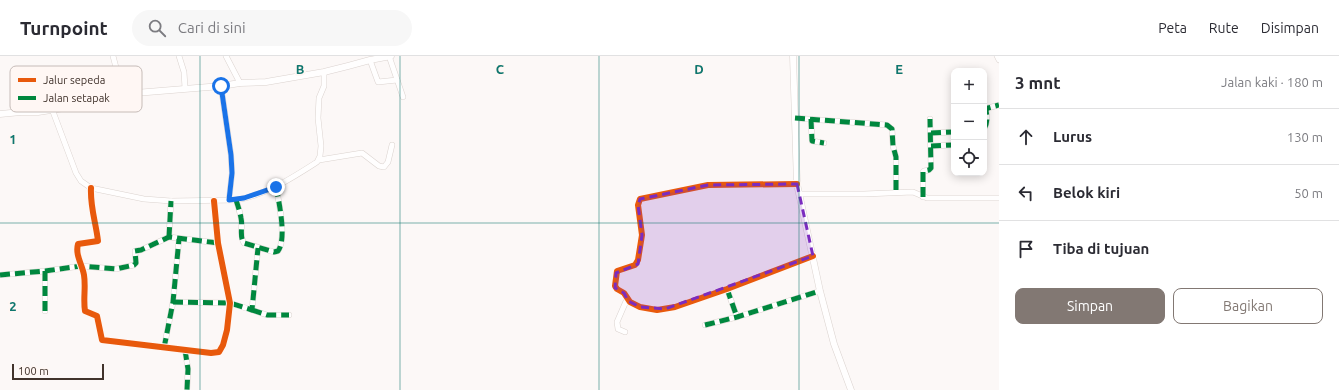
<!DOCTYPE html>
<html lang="id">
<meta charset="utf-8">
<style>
body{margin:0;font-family:Ubuntu,sans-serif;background:#f7f7f7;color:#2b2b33}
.controls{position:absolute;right:12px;top:12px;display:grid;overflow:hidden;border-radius:8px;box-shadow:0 2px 10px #0003}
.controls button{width:36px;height:36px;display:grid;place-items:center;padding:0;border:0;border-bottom:1px solid #e1e1e2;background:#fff;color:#2b2b33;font:20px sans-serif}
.scale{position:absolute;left:12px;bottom:10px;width:92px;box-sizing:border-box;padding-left:4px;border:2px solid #41332c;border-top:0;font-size:11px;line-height:14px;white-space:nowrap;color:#41332c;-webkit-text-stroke:3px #fff7f4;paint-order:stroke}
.stop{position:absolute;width:12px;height:12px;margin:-9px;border:3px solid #1a73e8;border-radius:50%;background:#fff}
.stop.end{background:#1a73e8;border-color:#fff;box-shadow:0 1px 4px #0008}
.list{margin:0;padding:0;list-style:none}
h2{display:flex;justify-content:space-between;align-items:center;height:52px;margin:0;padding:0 16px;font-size:17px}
h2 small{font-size:13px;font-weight:400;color:#7c7c81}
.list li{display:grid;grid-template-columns:26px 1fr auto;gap:12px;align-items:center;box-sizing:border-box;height:56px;padding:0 16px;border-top:1px solid #e1e1e2}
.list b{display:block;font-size:15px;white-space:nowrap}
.list em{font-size:13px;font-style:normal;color:#7c7c81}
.actions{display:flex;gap:8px;padding:12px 16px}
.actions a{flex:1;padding:9px 0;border:1px solid #827873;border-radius:8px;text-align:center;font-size:14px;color:#827873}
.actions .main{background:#827873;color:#fff}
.icon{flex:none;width:22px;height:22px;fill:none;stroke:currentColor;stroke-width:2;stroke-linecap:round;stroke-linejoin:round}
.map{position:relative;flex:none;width:999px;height:334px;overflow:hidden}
header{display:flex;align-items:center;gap:24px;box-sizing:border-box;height:56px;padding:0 20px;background:#fff;border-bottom:1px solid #e1e1e2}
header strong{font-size:19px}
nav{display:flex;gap:22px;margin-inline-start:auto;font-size:14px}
.search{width:280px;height:36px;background:#f7f7f7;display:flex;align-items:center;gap:10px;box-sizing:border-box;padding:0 14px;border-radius:22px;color:#7c7c81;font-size:15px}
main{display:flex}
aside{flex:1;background:#fff}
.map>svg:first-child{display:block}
</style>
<header>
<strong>Turnpoint</strong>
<div class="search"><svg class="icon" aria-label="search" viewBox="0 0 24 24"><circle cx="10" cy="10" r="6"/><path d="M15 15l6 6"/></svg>Cari di sini</div>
<nav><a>Peta</a><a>Rute</a><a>Disimpan</a></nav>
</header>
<main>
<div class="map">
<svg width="999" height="334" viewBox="0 0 999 334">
<rect width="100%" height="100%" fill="#fcf8f7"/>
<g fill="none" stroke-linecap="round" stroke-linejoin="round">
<defs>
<g id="minor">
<path d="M113,0L123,38"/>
<path d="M179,0L184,16L185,32"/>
<path d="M226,0L240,27"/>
<path d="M389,0L403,41"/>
<path d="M997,0L999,4"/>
<path d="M370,4L378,26L397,24"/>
<path d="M221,30L231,99L232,117L229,144"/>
<path d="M52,53L76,117L81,125L91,132L144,143L171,145L236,144C266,139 292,122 317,106L320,100L321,90L318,62L319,42L324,30V16"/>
<path d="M795,62L887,69L892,73L893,90L896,101V136"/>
<path d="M811,63L812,85L824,87"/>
<path d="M984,73C988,67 987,61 986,54L988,52L999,49"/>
<path d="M931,77L954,76"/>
<path d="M931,90L954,89"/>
<path d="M319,104L362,97L379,110L384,111L388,106L392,89"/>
<path d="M797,128L708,129L640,143L638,149L642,179L638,204L635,209L617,215L615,230L617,233L624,237L630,246L640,251L657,254L675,251L727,233L813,200"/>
<path d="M91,132C90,151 96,167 98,185L78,188C75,199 82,208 84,219C86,231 83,243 85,255L97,260L102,284L211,297L219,296L223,289L227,274L230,247L218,187L214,145"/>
<path d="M800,138H864L913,136L927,142H999"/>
<path d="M923,141V116L924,115L929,114L931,112L930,63"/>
<path d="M236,144C238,150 240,156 241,162C243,171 239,180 244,187L274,196L278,195C287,183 279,146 276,131"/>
<path d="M169,181L171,145"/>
<path d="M0,219L45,215L81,210L116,213L134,209L136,207L135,195L141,194L169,181L218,187"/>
<path d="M727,233L737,261"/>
<path d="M173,246L230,247L252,254L258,192"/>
<path d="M252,254L267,259H289"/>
<path d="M45,255V215"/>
<path d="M705,269L737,261L820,235"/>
<path d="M625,276L618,273L617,266L627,243"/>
<path d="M164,292L173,246L179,183"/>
<path d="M185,294L188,313L187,334"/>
</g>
<g id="tertiary">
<path d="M793,0L797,128L820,235L834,288L851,334"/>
<path d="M0,58L21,56H38L90,48L123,38L221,30L240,27L266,26L324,16L348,10L370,4L391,0"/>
</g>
</defs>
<use href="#minor" stroke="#dbd3cf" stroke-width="6"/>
<use href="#tertiary" stroke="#dbd3cf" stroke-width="7"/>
<use href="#minor" stroke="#fffefe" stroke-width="5"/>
<use href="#tertiary" stroke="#fffefe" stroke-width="6"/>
<g stroke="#00873e" stroke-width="5" stroke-dasharray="10 5" stroke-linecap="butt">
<path d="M795,62L887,69L892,73L893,90L896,101V136"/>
<path d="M811,63L812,85L824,87"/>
<path d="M984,73C988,67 987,61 986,54L988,52L999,49"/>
<path d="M931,77L954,76"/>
<path d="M931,90L954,89"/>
<path d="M923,141V116L924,115L929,114L931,112L930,63"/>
<path d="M236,144C238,150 240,156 241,162C243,171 239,180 244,187L274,196L278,195C287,183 279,146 276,131"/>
<path d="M169,181L171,145"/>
<path d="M0,219L45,215L81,210L116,213L134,209L136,207L135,195L141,194L169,181L218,187"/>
<path d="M727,233L737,261"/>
<path d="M173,246L230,247L252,254L258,192"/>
<path d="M252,254L267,259H289"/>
<path d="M45,255V215"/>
<path d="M705,269L737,261L820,235"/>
<path d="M164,292L173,246L179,183"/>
<path d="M185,294L188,313L187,334"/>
</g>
<defs>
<g id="cycleway">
<path d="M797,128L708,129L640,143L638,149L642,179L638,204L635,209L617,215L615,230L617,233L624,237L630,246L640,251L657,254L675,251L727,233L813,200"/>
<path d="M91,132C90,151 96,167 98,185L78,188C75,199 82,208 84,219C86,231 83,243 85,255L97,260L102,284L211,297L219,296L223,289L227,274L230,247L218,187L214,145"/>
</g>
</defs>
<use href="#cycleway" stroke="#fff7f4" stroke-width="8"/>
<use href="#cycleway" stroke="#e8590c" stroke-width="6"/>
</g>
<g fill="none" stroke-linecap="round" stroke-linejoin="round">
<path stroke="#1a73e8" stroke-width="5" d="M221,30L231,99L232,117L229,144L244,142L276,131"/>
</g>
<path fill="#7b2cbf" fill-opacity="0.2" stroke="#7b2cbf" stroke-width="3" stroke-dasharray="8 5" stroke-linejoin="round" d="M797,128L813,200L665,253L640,251L628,245L624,237L615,232L616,217L638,208L642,179L638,149L640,143L708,129Z"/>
<path fill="none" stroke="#0f766e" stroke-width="1" stroke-opacity="0.55" d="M200,0V334M400,0V334M599,0V334M799,0V334M0,167H999"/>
<rect x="10" y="10" width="132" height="46" rx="6" fill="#fff7f4" stroke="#c6bcb8" stroke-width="1"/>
<rect x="18" y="22" width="18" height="4" fill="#e8590c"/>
<rect x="18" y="40" width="18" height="4" fill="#00873e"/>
<g font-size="11" fill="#41332c">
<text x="43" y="28">Jalur sepeda</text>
<text x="43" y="46">Jalan setapak</text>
</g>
<g font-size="13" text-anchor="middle" font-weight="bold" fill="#0f766e" stroke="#fff7f4" stroke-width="4" stroke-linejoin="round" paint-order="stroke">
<text x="300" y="18">B</text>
<text x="500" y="18">C</text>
<text x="699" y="18">D</text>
<text x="899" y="18">E</text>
<text x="13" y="88">1</text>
<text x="13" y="255">2</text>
</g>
</svg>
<div class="controls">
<button>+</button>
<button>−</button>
<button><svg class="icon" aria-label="locate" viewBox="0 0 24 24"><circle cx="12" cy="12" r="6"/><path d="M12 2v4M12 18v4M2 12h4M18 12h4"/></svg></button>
</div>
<div class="scale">100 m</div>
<div class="stop" style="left:221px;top:30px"></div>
<div class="stop end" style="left:276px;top:131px"></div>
</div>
<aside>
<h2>3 mnt<small>Jalan kaki · 180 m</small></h2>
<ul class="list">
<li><svg class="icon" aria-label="ahead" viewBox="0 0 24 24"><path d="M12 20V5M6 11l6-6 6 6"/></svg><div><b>Lurus</b></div><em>130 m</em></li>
<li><svg class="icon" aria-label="left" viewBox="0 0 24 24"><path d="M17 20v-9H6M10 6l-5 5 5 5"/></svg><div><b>Belok kiri</b></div><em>50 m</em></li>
<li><svg class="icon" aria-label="arrive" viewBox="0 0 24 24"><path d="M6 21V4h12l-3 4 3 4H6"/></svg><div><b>Tiba di tujuan</b></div></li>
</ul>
<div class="actions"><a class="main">Simpan</a><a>Bagikan</a></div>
</aside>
</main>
